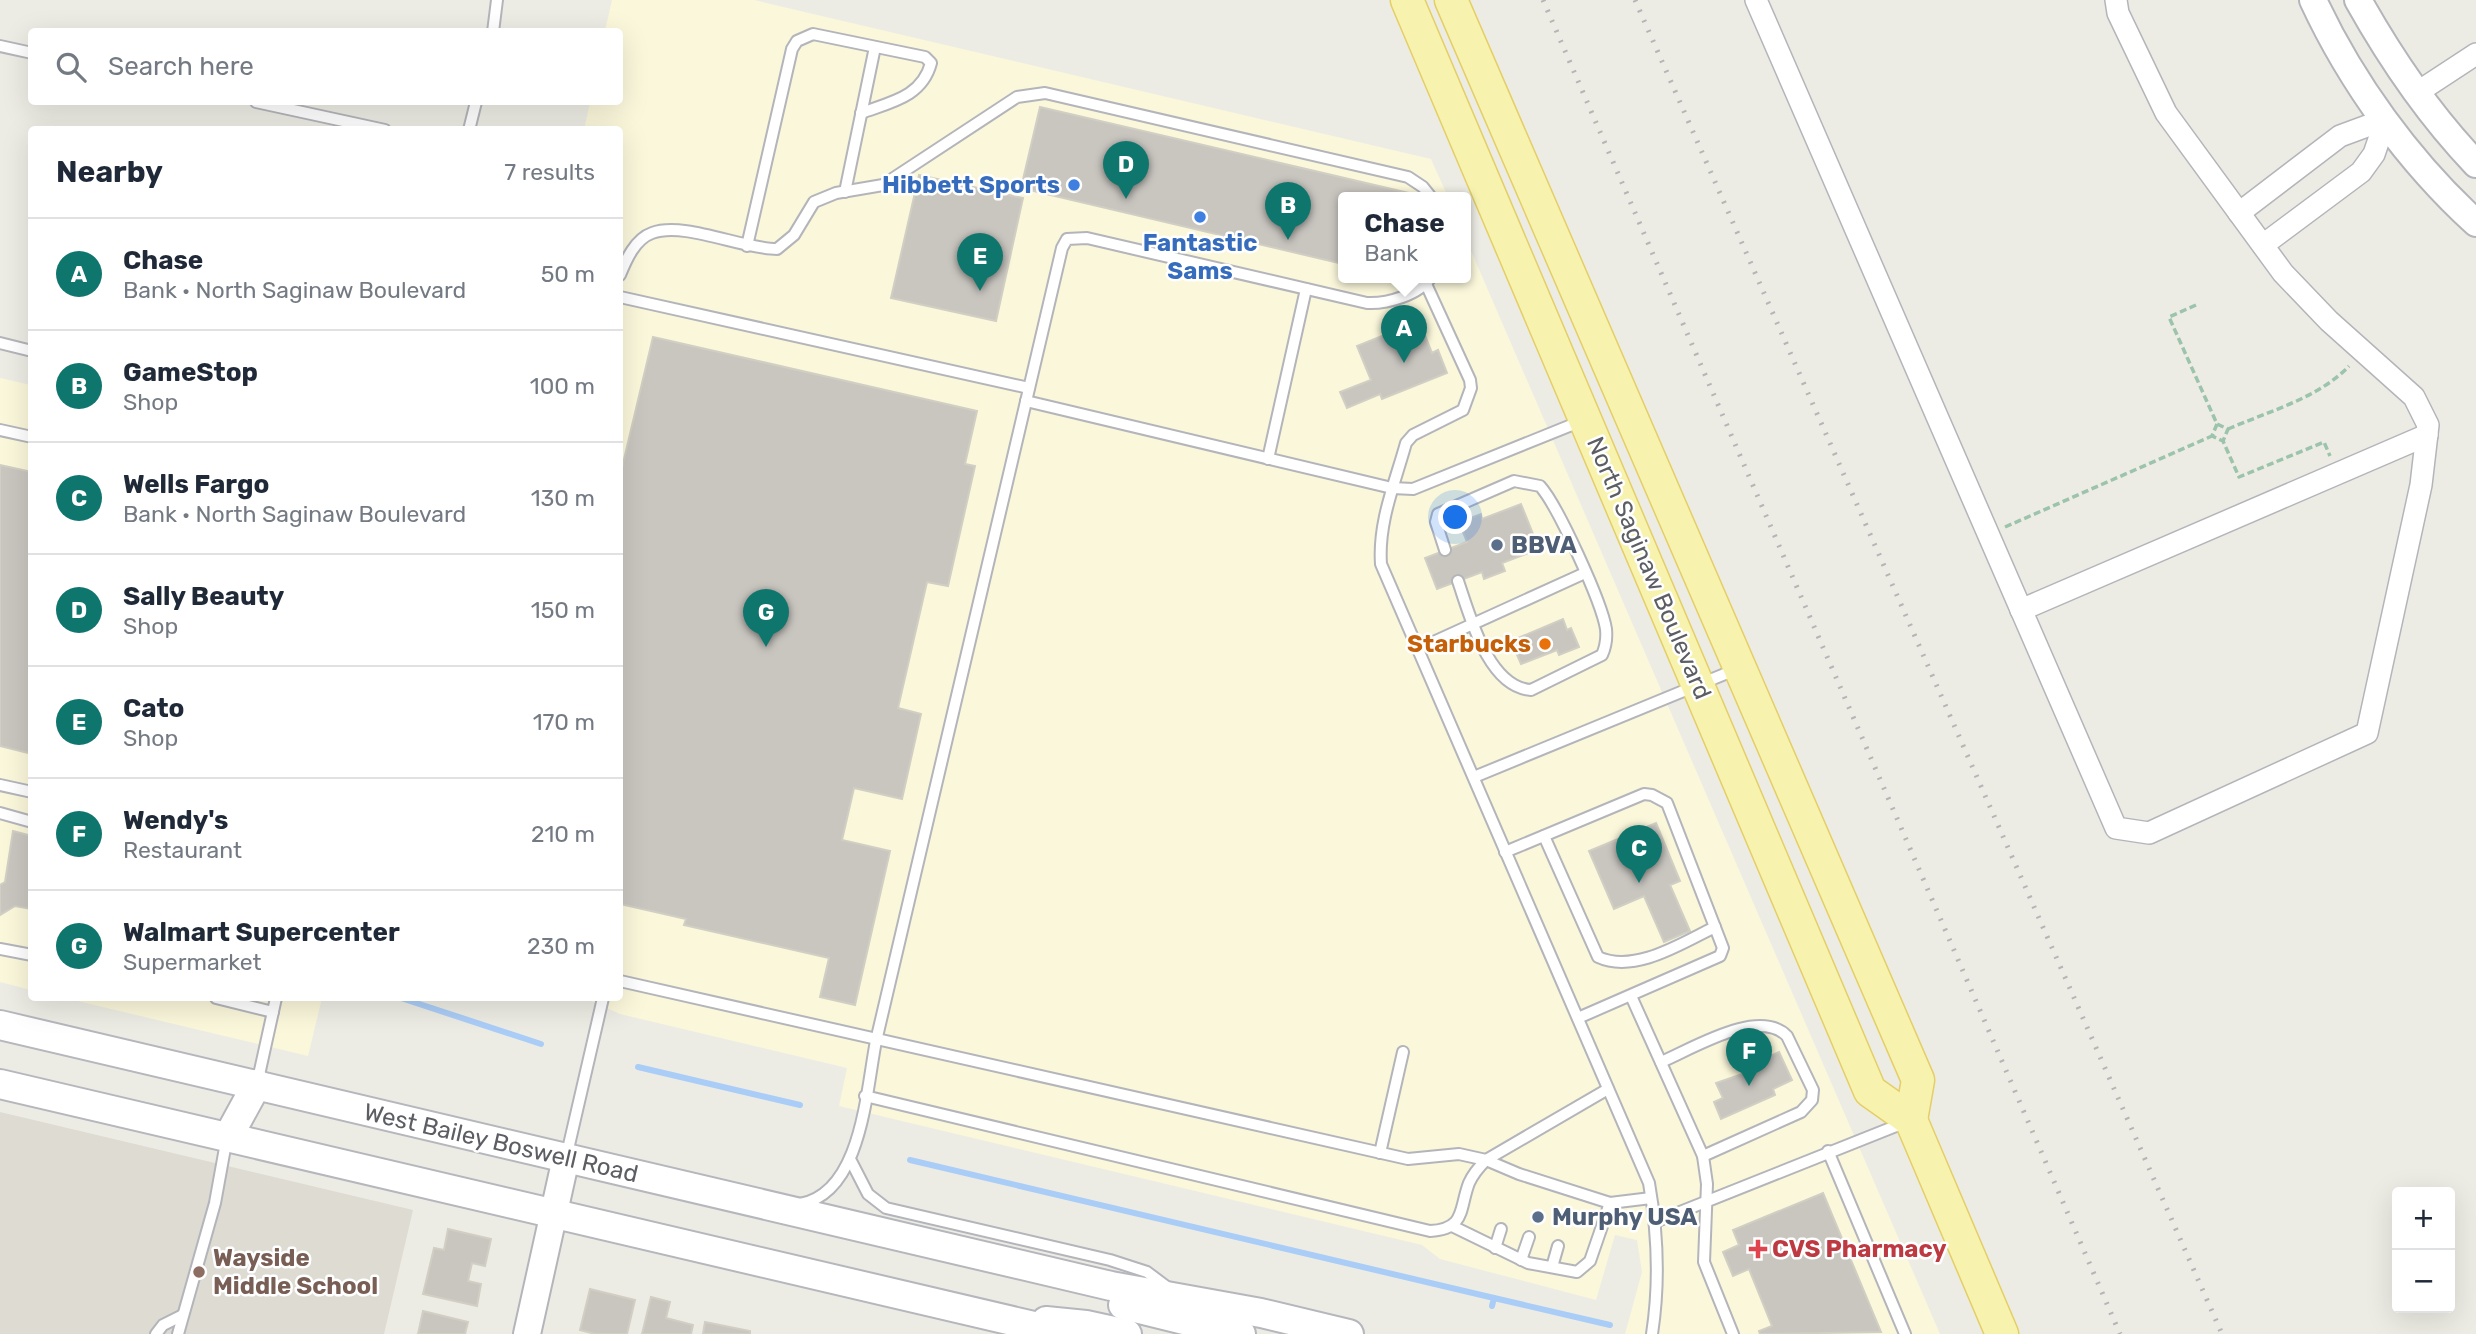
<!DOCTYPE html>
<meta charset="utf-8">
<style>
body{margin:0;font-family:Rubik,sans-serif;background:#f2f2f3;color:#1f2937}
.controls{position:absolute;right:21px;bottom:21px;display:grid;overflow:hidden;border-radius:7px;box-shadow:0 7px 28px #0002}
.controls button{width:63px;height:63px;display:grid;place-items:center;padding:0;border:0;border-bottom:2px solid #e0e1e3;background:#fff;color:#1f2937;font:35px sans-serif}
.you{position:absolute;left:1456px;top:518px;width:24px;height:24px;margin:-18px;border:5px solid #fff;border-radius:50%;background:#1a73e8;box-shadow:0 0 0 10px #1a73e833}
.badge{display:grid;place-items:center;width:46px;height:46px;border-radius:50%;background:#0f766e;color:#fff;font-size:23px;font-weight:700}
.pin{position:absolute;translate:-50% -58px;filter:drop-shadow(0 2px 4px #0008)}
.pin::after{content:'';position:absolute;top:37px;width:24px;height:21px;background:inherit;clip-path:polygon(0 0,100% 0,50% 100%)}
.popup{position:absolute;left:1338px;top:192px;width:133px;height:91px;box-sizing:border-box;display:grid;place-content:center;border-radius:7px;background:#fff;filter:drop-shadow(0 2px 5px #0005);font-size:23px;white-space:nowrap;color:#747a83}
.popup b{font-size:26px;color:#1f2937}
.popup::after{content:'';position:absolute;left:50%;top:100%;margin-left:-14px;border:14px solid transparent;border-top-color:#fff}
.list{margin:0;padding:0;list-style:none}
h2{display:flex;justify-content:space-between;align-items:center;height:91px;margin:0;padding:0 28px;font-size:30px}
h2 small{font-size:23px;font-weight:400;color:#747a83}
.list li{display:grid;grid-template-columns:46px 1fr auto;gap:21px;align-items:center;box-sizing:border-box;height:112px;padding:0 28px;border-top:2px solid #e0e1e3}
.list b{display:block;font-size:26px;white-space:nowrap}
.list p{margin:0;font-size:23px;white-space:nowrap;color:#747a83}
.list em{font-size:23px;font-style:normal;color:#747a83}
.icon{flex:none;width:38px;height:38px;fill:none;stroke:currentColor;stroke-width:2;stroke-linecap:round;stroke-linejoin:round}
.map{position:relative;flex:none;width:2476px;height:1334px;overflow:hidden}
.search{position:absolute;background:#fff;box-shadow:0 7px 28px #0002;left:28px;top:28px;width:595px;height:77px;display:flex;align-items:center;gap:18px;box-sizing:border-box;padding:0 24px;border-radius:7px;color:#747a83;font-size:26px}
.panel{position:absolute;background:#fff;box-shadow:0 7px 28px #0002;left:28px;top:126px;width:595px;height:875px;border-radius:7px}
.map>svg:first-child{display:block}
</style>
<div class="map">
<svg width="2476" height="1334" viewBox="0 0 2476 1334">
<rect width="100%" height="100%" fill="#edece4"/>
<g fill="#faf7db">
<path d="M612,0H754L1431,159L1448,197H1343V277H1465V237L1940,1334H1625L1642,1272L1637,1240L1615,1235L1596,1300L1440,1259L1422,1245L839,1106L847,1068L620,1014L585,998H620V130H584L590,102H620V32L605,31Z"/>
<path d="M0,378L31,385V990L0,982Z"/>
<path d="M65,998H322L308,1056Z"/>
</g>
<path fill="#dddbd2" d="M0,1112L413,1210L384,1334H0Z"/>
<g fill="none" stroke-linecap="round" stroke-linejoin="round">
<g stroke="#aacdf7" stroke-width="6">
<path d="M401,998L541,1044"/>
<path d="M638,1067L800,1105"/>
<path d="M910,1160L1494,1298L1492,1306"/>
<path d="M1494,1298L1610,1325"/>
</g>
</g>
<g fill="#c9c6c0" stroke="#d1cec3" stroke-width="2">
<path d="M1040,107L1409,193L1408,197H1343V264L1021,188Z"/>
<path d="M919,175L1023,198L996,321L891,298Z"/>
<path d="M1419,321L1432,353L1438,350L1447,373L1382,399L1380,394L1347,408L1340,392L1371,380L1357,346Z"/>
<path d="M653,337L977,411L965,464L975,466L948,586L927,582L898,708L921,714L902,799L854,788L842,840L890,851L855,1005L820,997L829,958L684,925L686,919L620,904V476Z"/>
<path d="M0,465L32,472V754L0,746Z"/>
<path d="M1521,504L1539,549L1502,563L1505,571L1484,579L1482,572L1437,589L1425,558L1467,542L1459,522L1481,514L1482,519Z"/>
<path d="M1563,619L1567,630L1571,628L1579,647L1559,655L1557,650L1521,664L1511,641Z"/>
<path d="M1656,823L1680,881L1670,885L1690,931L1664,942L1644,896L1614,909L1589,851Z"/>
<path d="M13,831L32,836V909L15,906L0,915V885L5,882Z"/>
<path d="M1779,1052L1792,1080L1773,1089L1775,1095L1721,1119L1714,1102L1723,1098L1716,1083L1748,1072L1746,1067Z"/>
<path d="M1823,1193L1881,1332L1760,1334L1759,1331L1772,1326L1749,1269L1733,1276L1723,1252L1739,1245L1733,1230Z"/>
<path d="M448,1229L491,1239L485,1266L472,1263L468,1281L481,1284L477,1306L423,1294L434,1248L444,1250Z"/>
<path d="M590,1289L635,1300L627,1334H595L580,1330Z"/>
<path d="M651,1297L670,1302L666,1318L693,1325L691,1334H642Z"/>
<path d="M423,1311L468,1322L465,1334H418Z"/>
<path d="M705,1322L750,1331V1334H703Z"/>
</g>
<g fill="none" stroke-linecap="round" stroke-linejoin="round">
<defs>
<g id="service">
<path d="M493,32L497,0"/>
<path d="M0,46L32,53"/>
<path d="M256,102L385,130"/>
<path d="M469,130L476,102"/>
<path d="M845,192L875,47"/>
<path d="M747,246L792,49L797,41L813,34L925,57L931,63C922,97 891,102 861,113"/>
<path d="M620,275C626,260 635,239 652,233C684,221 742,249 777,249L794,235L814,202L836,193L883,185L1017,97L1045,93L1408,177L1423,187L1431,197"/>
<path d="M1426,284L1470,380L1471,388L1463,410L1413,435L1406,443C1395,483 1378,522 1381,564L1649,1183C1658,1234 1660,1282 1652,1334"/>
<path d="M620,297L1029,388"/>
<path d="M0,343L32,351"/>
<path d="M1026,401L1392,488L1413,489L1584,420"/>
<path d="M0,430L32,437"/>
<path d="M1268,459L1306,289"/>
<path d="M1445,550L1436,522L1438,514L1514,481L1540,486C1558,506 1602,603 1606,629C1607,639 1606,646 1602,655L1531,690C1488,687 1470,616 1458,581"/>
<path d="M1418,649L1585,573"/>
<path d="M1474,777L1737,669"/>
<path d="M0,785L32,792"/>
<path d="M0,813L32,822"/>
<path d="M1544,836L1598,957C1635,974 1682,943 1715,927"/>
<path d="M1505,852L1644,794L1652,795L1667,803L1723,948L1720,956L1578,1018"/>
<path d="M0,949L32,955"/>
<path d="M620,981L1408,1159L1459,1154L1486,1160L1519,1174L1610,1203L1651,1198"/>
<path d="M1631,996L1703,1156L1707,1184L1704,1262L1733,1334"/>
<path d="M216,998L273,1012"/>
<path d="M1661,1062C1692,1049 1759,1007 1787,1036L1813,1090L1812,1100L1801,1112L1703,1156"/>
<path d="M257,1084L276,998"/>
<path d="M865,1096L1430,1231C1466,1229 1459,1209 1469,1183C1473,1174 1479,1167 1486,1160L1608,1089"/>
<path d="M1828,1151L1905,1334"/>
<path d="M1380,1153L1403,1052"/>
<path d="M566,1158L603,998"/>
<path d="M851,1161L868,1194L886,1208L1110,1260L1147,1272L1167,1287"/>
<path d="M800,1204C862,1193 866,1091 876,1041L1062,248L1067,239L1087,238L1367,303C1387,304 1419,295 1431,277"/>
<path d="M1655,1222L1906,1122"/>
<path d="M1452,1226L1528,1263L1577,1272L1590,1261L1610,1203"/>
<path d="M1495,1248L1501,1229"/>
<path d="M1521,1260L1529,1237"/>
<path d="M1552,1267L1558,1246"/>
<path d="M156,1334L163,1325L181,1316"/>
<path d="M178,1334L215,1203L227,1137"/>
</g>
<g id="minor">
<path d="M1756,0L2116,828L2149,833L2367,733L2421,485L2428,425L2414,397L2329,321L2283,273L2166,113L2118,13L2116,0"/>
<path d="M2418,92L2476,54"/>
<path d="M2239,213L2340,136L2386,119"/>
<path d="M2263,245L2361,172L2374,154L2386,119"/>
<path d="M2021,610L2427,435"/>
</g>
<g id="tertiary">
<path d="M2313,0C2351,82 2409,162 2476,223"/>
<path d="M2358,0C2391,59 2429,115 2476,164"/>
<path d="M527,1334L566,1158"/>
</g>
<g id="secondary">
<path d="M0,1025L1111,1286L1261,1313L1349,1334"/>
<path d="M0,1084L1068,1334"/>
<path d="M228,1137L257,1084"/>
<path d="M1123,1305L1241,1334"/>
<path d="M1046,1321L1086,1325L1127,1334"/>
</g>
<g id="primary">
<path d="M1407,0L1870,1091L1911,1120L2002,1334"/>
<path d="M1451,0L1918,1080L1911,1120"/>
</g>
</defs>
<use href="#service" stroke="#b4b5ba" stroke-width="14"/>
<use href="#minor" stroke="#b4b5ba" stroke-width="24"/>
<use href="#tertiary" stroke="#b4b5ba" stroke-width="30"/>
<use href="#secondary" stroke="#b5b7bd" stroke-width="32"/>
<use href="#primary" stroke="#e4ce66" stroke-width="35"/>
<g stroke="#9cc3ab" stroke-width="3.5" stroke-dasharray="7 3.5" stroke-linecap="butt">
<path d="M2196,305L2169,317L2217,424L2228,429L2223,441L2239,477L2324,442L2330,456"/>
<path d="M2217,424L2212,436L2223,441"/>
<path d="M2228,429C2267,412 2319,398 2349,366"/>
<path d="M2005,527L2212,436"/>
</g>
<use href="#service" stroke="#fff" stroke-width="10"/>
<use href="#minor" stroke="#fff" stroke-width="21"/>
<use href="#tertiary" stroke="#fff" stroke-width="26"/>
<use href="#secondary" stroke="#fff" stroke-width="28"/>
<use href="#primary" stroke="#f7f3af" stroke-width="32"/>
<g stroke="#b4b5b5" stroke-width="5" stroke-dasharray="2 9" stroke-linecap="butt">
<path d="M1543,0L2120,1334"/>
<path d="M1635,0L2222,1334"/>
</g>
</g>
<g fill="#3f7fe0" stroke="#fff" stroke-width="2.5">
<circle cx="1074" cy="185" r="7"/>
<circle cx="1200" cy="217" r="7"/>
</g>
<g fill="#5c6f8a" stroke="#fff" stroke-width="2.5">
<circle cx="1497" cy="545" r="7"/>
<circle cx="1538" cy="1217" r="7"/>
</g>
<circle fill="#e8710a" stroke="#fff" stroke-width="2.5" cx="1545" cy="644" r="7"/>
<path fill="#e0444e" stroke="#fff" stroke-width="2.5" d="M1754.5 1238.5h7v7h7v7h-7v7h-7v-7h-7v-7h7z"/>
<circle fill="#8d6e63" stroke="#fff" stroke-width="2.5" cx="199" cy="1272" r="7"/>
<g text-anchor="middle" stroke-width="5" stroke-linejoin="round" paint-order="stroke">
<g font-size="24" font-weight="bold" fill="#366cbe" stroke="#fff" text-anchor="end">
<text x="1060" y="193">Hibbett Sports</text>
<text x="1200" y="251" text-anchor="middle">Fantastic<tspan x="1200" dy="28">Sams</tspan></text>
</g>
<g font-size="24" font-weight="bold" fill="#4e5e75" stroke="#fff" text-anchor="start">
<text x="1511" y="553">BBVA</text>
<text x="1552" y="1225">Murphy USA</text>
</g>
<g font-size="24" fill="#5c5e63" stroke="#fff">
<text transform="translate(1649 568) rotate(67)" y="8">North Saginaw Boulevard</text>
<text transform="translate(501 1143) rotate(13)" y="8">West Bailey Boswell Road</text>
</g>
<g font-size="24" font-weight="bold" fill="#c56008" stroke="#fff" text-anchor="end">
<text x="1531" y="652">Starbucks</text>
</g>
<g font-size="24" font-weight="bold" fill="#be3a42" stroke="#fff" text-anchor="start">
<text x="1772" y="1257">CVS Pharmacy</text>
</g>
<g font-size="24" font-weight="bold" fill="#785e54" stroke="#fff" text-anchor="start">
<text x="213" y="1266">Wayside<tspan x="213" dy="28">Middle School</tspan></text>
</g>
</g>
</svg>
<div class="controls">
<button>+</button>
<button>−</button>
</div>
<div class="you"></div>
<div class="pin badge" style="left:1404px;top:363px">A</div>
<div class="popup"><b>Chase</b>Bank</div>
<div class="pin badge" style="left:1288px;top:240px">B</div>
<div class="pin badge" style="left:1639px;top:883px">C</div>
<div class="pin badge" style="left:1126px;top:199px">D</div>
<div class="pin badge" style="left:980px;top:291px">E</div>
<div class="pin badge" style="left:1749px;top:1086px">F</div>
<div class="pin badge" style="left:766px;top:647px">G</div>
<div class="search"><svg class="icon" aria-label="search" viewBox="0 0 24 24"><circle cx="10" cy="10" r="6"/><path d="M15 15l6 6"/></svg>Search here</div>
<section class="panel">
<h2>Nearby<small>7 results</small></h2>
<ul class="list">
<li><span class="badge">A</span><div><b>Chase</b><p>Bank · North Saginaw Boulevard</p></div><em>50 m</em></li>
<li><span class="badge">B</span><div><b>GameStop</b><p>Shop</p></div><em>100 m</em></li>
<li><span class="badge">C</span><div><b>Wells Fargo</b><p>Bank · North Saginaw Boulevard</p></div><em>130 m</em></li>
<li><span class="badge">D</span><div><b>Sally Beauty</b><p>Shop</p></div><em>150 m</em></li>
<li><span class="badge">E</span><div><b>Cato</b><p>Shop</p></div><em>170 m</em></li>
<li><span class="badge">F</span><div><b>Wendy's</b><p>Restaurant</p></div><em>210 m</em></li>
<li><span class="badge">G</span><div><b>Walmart Supercenter</b><p>Supermarket</p></div><em>230 m</em></li>
</ul>
</section>
</div>
